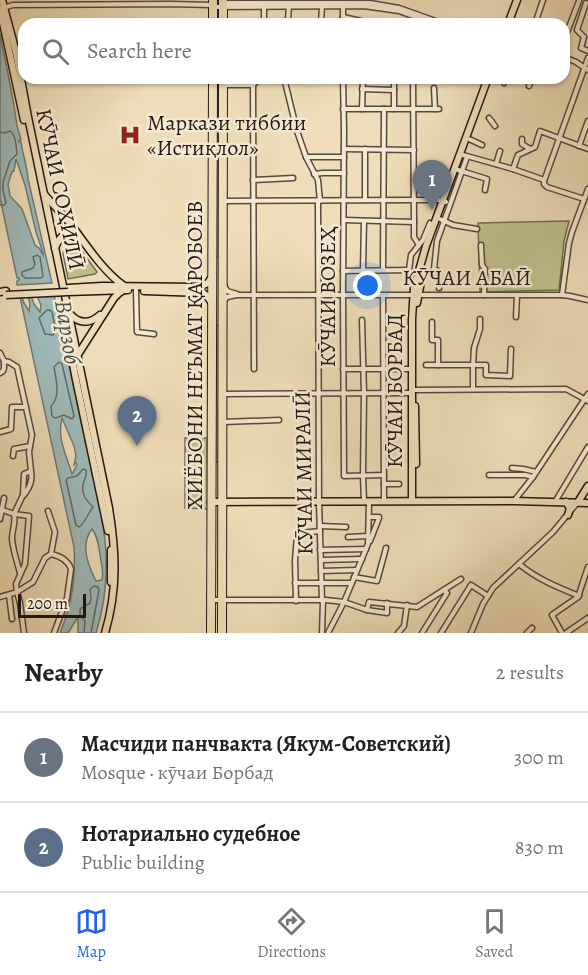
<!DOCTYPE html>
<meta charset="utf-8">
<style>
body{margin:0;font-family:Alegreya,serif;background:#f2f2f2;color:#202124}
.scale{position:absolute;left:18px;bottom:15px;width:68px;box-sizing:border-box;padding-left:6px;border:3px solid #251813;border-top:0;font-size:16px;line-height:21px;white-space:nowrap;color:#251813;-webkit-text-stroke:4px #f4e9d1;paint-order:stroke}
.you{position:absolute;left:368px;top:286px;width:21px;height:21px;margin:-15px;border:4px solid #fff;border-radius:50%;background:#1a73e8;box-shadow:0 0 0 9px #1a73e833}
.badge{display:grid;place-items:center;width:39px;height:39px;border-radius:50%;background:#2563eb;color:#fff;font-size:20px;font-weight:700}
.pin{position:absolute;translate:-50% -50px;filter:drop-shadow(0 2px 3px #0008)}
.pin::after{content:'';position:absolute;top:32px;width:21px;height:18px;background:inherit;clip-path:polygon(0 0,100% 0,50% 100%)}
.list{margin:0;padding:0;list-style:none}
h2{display:flex;justify-content:space-between;align-items:center;height:78px;margin:0;padding:0 24px;font-size:26px}
h2 small{font-size:20px;font-weight:400;color:#757577}
.list li{display:grid;grid-template-columns:39px 1fr auto;gap:18px;align-items:center;box-sizing:border-box;height:90px;padding:0 24px;border-top:2px solid #e0e0e0}
.list b{display:block;font-size:22px;white-space:nowrap}
.list p{margin:0;font-size:20px;white-space:nowrap;color:#757577}
.list em{font-size:20px;font-style:normal;color:#757577}
.icon{flex:none;width:33px;height:33px;fill:none;stroke:currentColor;stroke-width:2;stroke-linecap:round;stroke-linejoin:round}
.map{position:relative;flex:none;width:588px;height:633px;overflow:hidden}
.search{position:absolute;background:#fff;box-shadow:0 2px 4px #0004;left:18px;right:18px;top:18px;height:66px;display:flex;align-items:center;gap:15px;box-sizing:border-box;padding:0 21px;border-radius:18px;color:#757577;font-size:22px}
.sheet{height:258px;background:#fff}
nav{display:flex;justify-content:space-around;align-items:center;box-sizing:border-box;height:84px;border-top:2px solid #e0e0e0;background:#fff;font-size:16px;color:#757577}
nav a{display:grid;justify-items:center;gap:3px}
nav .on{color:#2563eb}
.map>svg:first-child{display:block}
</style>
<div class="map">
<svg width="588" height="633" viewBox="0 0 588 633">
<rect width="100%" height="100%" fill="#eeddb8"/>
<filter id="stains"><feTurbulence type="fractalNoise" baseFrequency=".00333" numOctaves="4"/><feColorMatrix values="0 0 0 0 .2 0 0 0 0 .09 0 0 0 0 .02 0 0 0 .5 -.17"/></filter>
<radialGradient id="worn" r=".72"><stop offset=".6" stop-color="#630" stop-opacity="0"/><stop offset="1" stop-color="#630" stop-opacity=".3"/></radialGradient>
<g fill="#bebf8b" stroke="#726c4f" stroke-width="1.5">
<path d="M216,96H219L220,257L216,256Z"/>
<path d="M569,221L564,241L559,290L480,292L478,223Z"/>
<path d="M72,245L78,246L97,272L95,274L68,279L63,253L65,248Z"/>
<rect x="214" y="325" width="6" height="137"/>
<path d="M185,438H207L208,509L185,508Z"/>
</g>
<g fill="#9ebab9" stroke="#6e7977" stroke-width="1.5" fill-rule="evenodd">
<path d="M0,34C6,65 13,95 17,126C18,130 20,135 21,140H19V142H21C23,155 27,166 28,179L52,283L17,285V281L19,280V278H17L0,198ZM16,159L25,185L36,232L43,253V255L39,248L35,245L22,209L10,196L8,184L12,172L14,171Z"/>
<path d="M54,295L102,519C109,558 108,595 96,633H78V617L68,633H60C72,603 76,579 74,547L20,297H22L24,303L29,311L30,304L28,296H31L34,304L40,312L41,305L37,296ZM62,418L74,446L76,456L74,465L76,463L77,465L72,474C66,454 57,439 62,418ZM92,529C98,537 98,544 100,554C101,565 104,568 102,580L96,581C88,566 80,544 92,529Z"/>
</g>
<g fill="none" stroke-linecap="round" stroke-linejoin="round">
<g stroke="#626966" stroke-width="1.5">
<path d="M0,132L5,133L10,131C16,135 16,146 17,154L10,161L3,182V190L6,203L4,205H0"/>
<path d="M37,255L40,257L43,276L41,278H25L22,275V272L33,268L35,264L33,257Z"/>
<path d="M47,310H50L52,312L56,332L53,335L45,334L39,318Z"/>
<path d="M59,362L62,364L74,416L72,419L64,415L55,418L52,416L51,406C61,396 56,380 54,367Z"/>
<path d="M83,469L86,470C87,478 84,478 83,485C81,495 87,501 93,507C88,513 86,522 79,527L76,525L66,480L68,478L77,476Z"/>
<path d="M84,633L85,621L80,615V609L90,603L91,598L90,589L94,586L98,587L99,590L91,633"/>
</g>
<defs>
<g id="minor">
<path d="M223,3H370L399,8L444,24"/>
<path d="M586,3L577,30L584,37L581,48L588,51"/>
<path d="M3,8L13,5L171,4L210,5L213,7L364,6L399,11L434,24"/>
<path d="M343,17L361,21L362,24"/>
<path d="M259,24L264,22V6"/>
<path d="M282,24L288,19L289,6"/>
<path d="M321,24L322,6"/>
<path d="M343,24V4"/>
<path d="M413,24L416,14"/>
<path d="M535,24L543,0"/>
<path d="M564,40L579,1"/>
<path d="M564,57L576,62L588,70"/>
<path d="M284,78L297,131L306,157L318,180L320,201"/>
<path d="M343,78L344,130L343,295L344,476L384,475"/>
<path d="M394,78V109"/>
<path d="M413,78L414,222V237L419,245"/>
<path d="M522,78L530,83L529,86"/>
<path d="M504,83L508,78"/>
<path d="M223,85H253L256,82V78"/>
<path d="M253,85L254,369"/>
<path d="M434,88L435,109"/>
<path d="M362,89L394,90"/>
<path d="M343,109H439"/>
<path d="M362,109L363,78"/>
<path d="M489,118L495,126"/>
<path d="M469,139L482,145"/>
<path d="M522,139V144L530,149"/>
<path d="M579,146L588,121"/>
<path d="M344,149L414,150"/>
<path d="M463,155L513,169L544,180"/>
<path d="M306,157H344"/>
<path d="M496,164L500,151"/>
<path d="M513,169L518,155L535,147L540,131L588,149"/>
<path d="M458,170L487,179L485,190"/>
<path d="M314,174L323,173H344"/>
<path d="M253,180L293,178"/>
<path d="M584,199L547,187L544,184V181L588,58"/>
<path d="M365,200V149"/>
<path d="M223,201L414,200H443L446,202"/>
<path d="M318,201L319,502L322,601"/>
<path d="M440,219L453,225L477,229"/>
<path d="M344,220L414,222"/>
<path d="M481,245L482,265L485,269L484,295"/>
<path d="M363,270L364,221"/>
<path d="M383,270L384,109"/>
<path d="M343,271L409,270"/>
<path d="M409,282V270L411,255L423,240L430,223"/>
<path d="M224,285L227,291L237,294"/>
<path d="M439,288L438,271L434,269L437,241L467,157"/>
<path d="M136,290L137,332L154,334"/>
<path d="M562,295L569,243L572,232L588,189"/>
<path d="M383,296L384,502"/>
<path d="M223,302L227,297L237,295H562L570,296L588,300"/>
<path d="M516,317L517,295"/>
<path d="M480,319V329L474,348L473,365H486V375L510,376L511,349"/>
<path d="M362,320L364,393L363,476L364,501"/>
<path d="M432,322V340H438V365"/>
<path d="M0,353L4,361L9,362L17,367L32,435L29,452L31,471L24,474L23,495L14,514C16,522 12,530 12,539C13,550 17,562 20,573"/>
<path d="M426,365H473V389"/>
<path d="M343,369H411"/>
<path d="M0,373L3,371L4,368V361"/>
<path d="M415,390L566,389L588,401"/>
<path d="M223,394L411,393"/>
<path d="M223,422L279,420"/>
<path d="M0,432L11,429L12,407H26"/>
<path d="M13,456L14,449L30,446"/>
<path d="M512,468L523,469L536,472"/>
<path d="M489,475H525L533,477"/>
<path d="M384,484H399"/>
<path d="M24,495C29,488 33,481 31,472"/>
<path d="M514,501L533,477L588,394"/>
<path d="M555,502L588,447"/>
<path d="M0,509L14,514L29,516L25,564L16,584L17,592L0,597"/>
<path d="M369,517H379V518L370,541"/>
<path d="M0,519L4,498"/>
<path d="M320,526L346,527"/>
<path d="M348,537L368,536"/>
<path d="M320,550L366,549"/>
<path d="M51,554C60,556 68,560 71,569L67,598L54,633"/>
<path d="M321,560L362,559"/>
<path d="M519,564C537,579 557,587 579,596"/>
<path d="M321,571L357,570"/>
<path d="M354,577L377,581L386,548"/>
<path d="M295,583H352"/>
<path d="M9,595L12,619"/>
<path d="M211,600H326L344,602L368,544L369,502"/>
<path d="M296,601L295,560L297,536L301,533L320,531"/>
<path d="M367,610L369,602L417,607L461,579"/>
<path d="M24,633L20,603L17,592L33,582L45,558L51,554L55,532L48,511"/>
<path d="M322,633L323,601"/>
<path d="M328,633L344,602L367,610L387,613V603"/>
<path d="M398,633L404,626L407,605"/>
<path d="M422,633L447,593L444,590"/>
<path d="M441,633L471,585L488,596"/>
<path d="M471,633L483,604L493,588L553,532L577,503"/>
<path d="M527,633L532,628"/>
<path d="M562,633L552,615L578,597L588,567"/>
<path d="M566,633L588,618"/>
</g>
<g id="major">
<path d="M2,0L16,52L28,117L109,508C116,552 118,589 105,633"/>
<path d="M0,9L24,120"/>
<path d="M508,24L517,0"/>
<path d="M44,194C53,205 64,215 72,226C87,246 103,271 124,286"/>
<path d="M55,248C60,235 66,230 78,239"/>
<path d="M68,288L102,286L199,287L208,283L212,277"/>
<path d="M144,291L203,293L207,296L212,303"/>
<path d="M0,292L6,291"/>
<path d="M68,292L128,290"/>
<path d="M417,303L423,271"/>
<path d="M70,314C79,324 90,324 100,315"/>
<path d="M68,336L75,375L108,531"/>
<path d="M77,356L114,298L119,293L122,291"/>
<path d="M415,406L416,464"/>
<path d="M412,501V319L414,288L426,246L488,78"/>
<path d="M211,502L514,501L588,503"/>
<path d="M566,502L570,508L568,515"/>
<path d="M578,502L588,486"/>
<path d="M111,550V582"/>
</g>
<g id="highway">
<path d="M213,0V24"/>
<path d="M223,24V0"/>
<path d="M211,633L213,78"/>
<path d="M222,633L223,78"/>
</g>
</defs>
<use href="#minor" stroke="#57493c" stroke-width="7"/>
<use href="#major" stroke="#251813" stroke-width="9"/>
<use href="#highway" stroke="#251813" stroke-width="10"/>
<use href="#minor" stroke="#f4e9d1" stroke-width="4"/>
<use href="#major" stroke="#eeddb8" stroke-width="6"/>
<use href="#highway" stroke="#eeddb8" stroke-width="8"/>
<defs>
<path id="major-bridge" d="M6,295L68,292"/>
</defs>
<use href="#major-bridge" stroke="#251813" stroke-width="9" stroke-linecap="butt"/>
<use href="#major-bridge" stroke="#eeddb8" stroke-width="6"/>
</g>
<defs>
<symbol id="hospital-bare" viewBox="-9 -9 18 18"><path d="M-5-5h3v3.5h4V-5h3V5h-3V1.5h-4V5h-3Z" fill="#8f2418" stroke="#f4e9d1" stroke-width="2.5" paint-order="stroke"/></symbol>
</defs>
<g fill-rule="evenodd">
<use href="#hospital-bare" x="115" y="120" width="30" height="30"/>
</g>
<g text-anchor="middle" stroke-width="5" stroke-linejoin="round" paint-order="stroke">
<g font-size="22" fill="#251813" stroke="#f4e9d1" text-anchor="start">
<text x="147" y="130">Маркази тиббии<tspan x="147" dy="25">«Истиқлол»</tspan></text>
</g>
<g font-size="22" fill="#251813" stroke="#f4e9d1">
<text transform="translate(61 189) rotate(78)" y="8">КӮЧАИ СОҲИЛӢ</text>
<text x="467" y="285">КӮЧАИ АБАӢ</text>
<text transform="translate(327 297) rotate(-90)" y="8">КӮЧАИ ВОЗЕҲ</text>
<text transform="translate(194 355) rotate(-90)" y="8">ХИЁБОНИ НЕЪМАТ ҚАРОБОЕВ</text>
<text transform="translate(394 391) rotate(-90)" y="8">КӮЧАИ БОРБАД</text>
<text transform="translate(303 473) rotate(-91)" y="8">КӮЧАИ МИРАЛӢ</text>
</g>
<g font-size="24" font-style="italic" fill="#4f514d" stroke="#f4e9d1">
<text transform="translate(68 332) rotate(81)" y="8">Варзоб</text>
</g>
</g>
<rect width="100%" height="100%" filter="url(#stains)"/>
<rect width="100%" height="100%" fill="url(#worn)"/>
</svg>
<div class="scale">200 m</div>
<div class="you"></div>
<div class="pin badge" style="left:432px;top:210px;background:#6b7280">1</div>
<div class="pin badge" style="left:137px;top:446px;background:#5c6f8a">2</div>
<div class="search"><svg class="icon" aria-label="search" viewBox="0 0 24 24"><circle cx="10" cy="10" r="6"/><path d="M15 15l6 6"/></svg>Search here</div>
</div>
<section class="sheet">
<h2>Nearby<small>2 results</small></h2>
<ul class="list">
<li><span class="badge" style="background:#6b7280">1</span><div><b>Масчиди панчвакта (Якум-Советский)</b><p>Mosque · кӯчаи Борбад</p></div><em>300 m</em></li>
<li><span class="badge" style="background:#5c6f8a">2</span><div><b>Нотариально судебное</b><p>Public building</p></div><em>830 m</em></li>
</ul>
</section>
<nav>
<a class="on"><svg class="icon" aria-label="map" viewBox="0 0 24 24"><path d="M3 6l6-2 6 2 6-2v14l-6 2-6-2-6 2zM9 4v14M15 6v14"/></svg>Map</a>
<a><svg class="icon" aria-label="directions" viewBox="0 0 24 24"><path d="M12 3l9 9-9 9-9-9zM9 14v-3h6M13 9l2 2-2 2"/></svg>Directions</a>
<a><svg class="icon" aria-label="saved" viewBox="0 0 24 24"><path d="M7 4h10v16l-5-4-5 4z"/></svg>Saved</a>
</nav>
